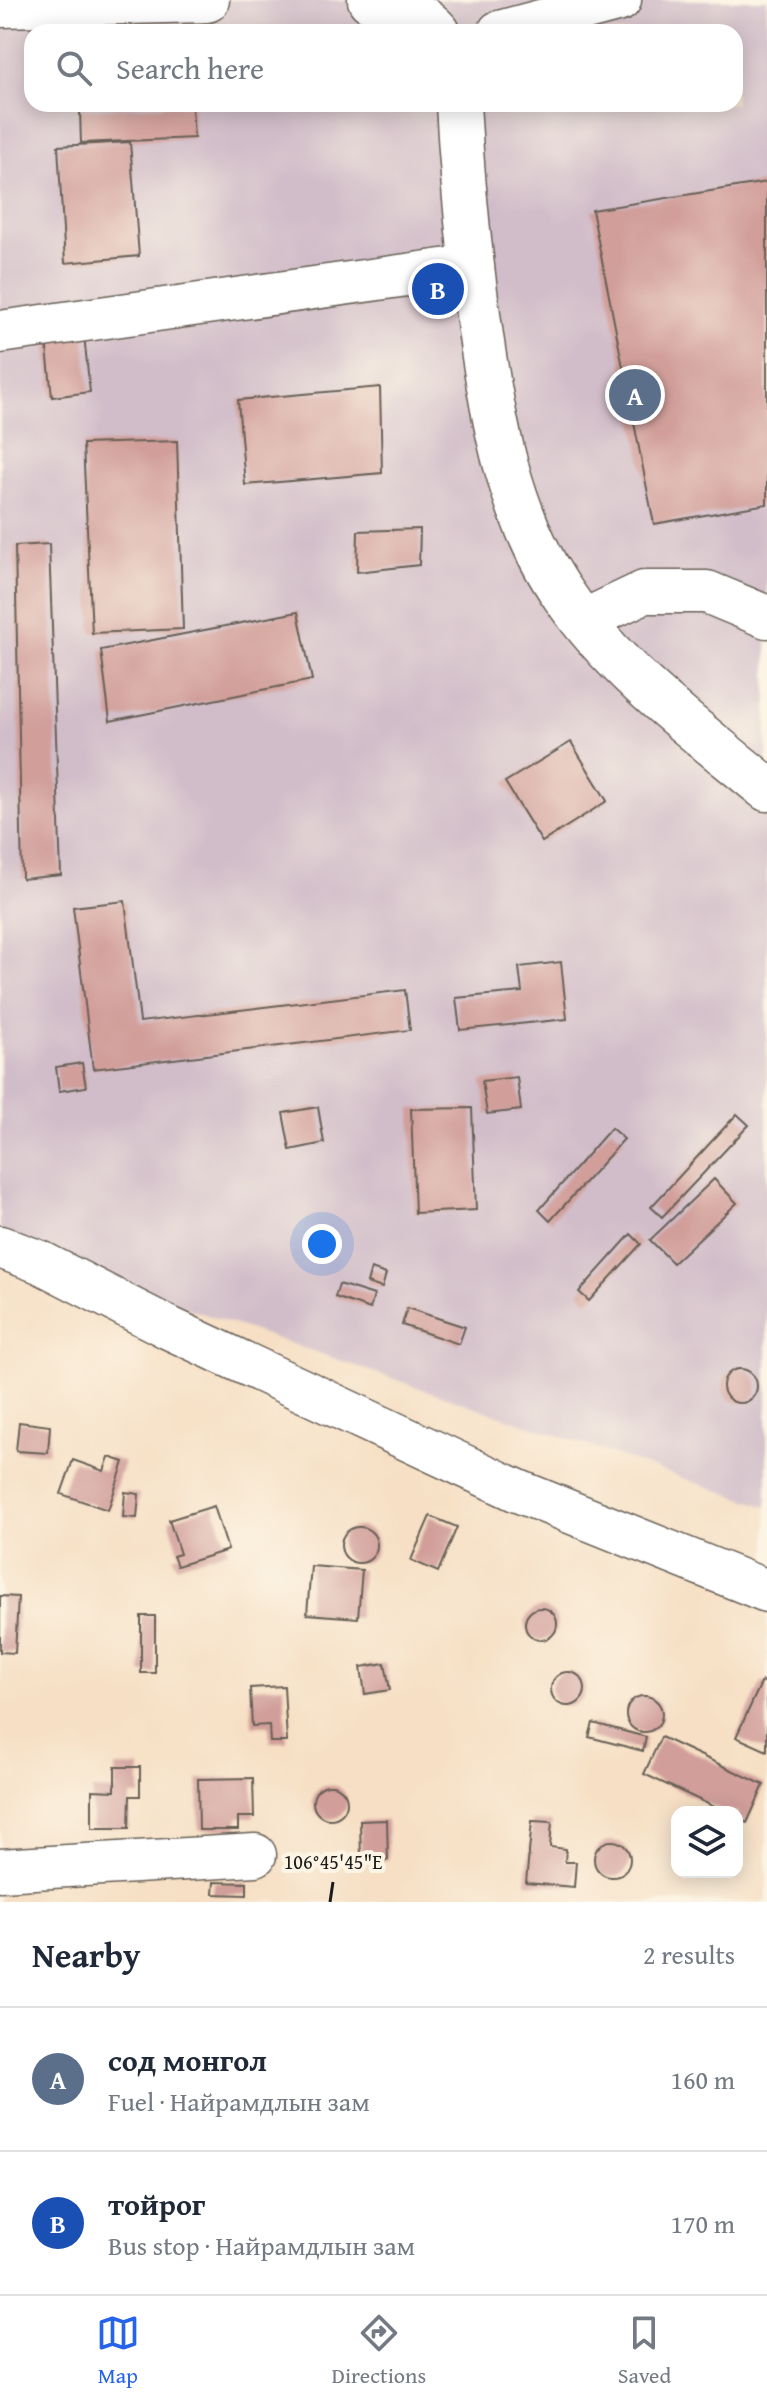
<!DOCTYPE html>
<meta charset="utf-8">
<style>
body{margin:0;font-family:"Gentium Book Plus",serif;background:#f6f6f7;color:#1f2937}
.controls{position:absolute;right:24px;bottom:24px;display:grid;overflow:hidden;border-radius:16px;box-shadow:0 4px 20px #0003}
.controls button{width:72px;height:72px;display:grid;place-items:center;padding:0;border:0;border-bottom:2px solid #e0e1e3;background:#fff;color:#1f2937;font:40px sans-serif}
.you{position:absolute;left:322px;top:1244px;width:28px;height:28px;margin:-20px;border:6px solid #fff;border-radius:50%;background:#1a73e8;box-shadow:0 0 0 12px #1a73e833}
.badge{display:grid;place-items:center;width:52px;height:52px;border-radius:50%;background:#2563eb;color:#fff;font-size:26px;font-weight:700}
.pin{position:absolute;translate:-50% -50%;border:4px solid #fff;box-shadow:0 2px 8px #0006}
.list{margin:0;padding:0;list-style:none}
h2{display:flex;justify-content:space-between;align-items:center;height:104px;margin:0;padding:0 32px;font-size:34px}
h2 small{font-size:26px;font-weight:400;color:#747a83}
.list li{display:grid;grid-template-columns:52px 1fr auto;gap:24px;align-items:center;box-sizing:border-box;height:144px;padding:0 32px;border-top:2px solid #e0e1e3}
.list b{display:block;font-size:30px;white-space:nowrap}
.list p{margin:0;font-size:26px;white-space:nowrap;color:#747a83}
.list em{font-size:26px;font-style:normal;color:#747a83}
.icon{flex:none;width:44px;height:44px;fill:none;stroke:currentColor;stroke-width:2;stroke-linecap:round;stroke-linejoin:round}
.map{position:relative;flex:none;width:767px;height:1902px;overflow:hidden}
.search{position:absolute;background:#fff;box-shadow:0 4px 20px #0003;left:24px;right:24px;top:24px;height:88px;display:flex;align-items:center;gap:20px;box-sizing:border-box;padding:0 28px;border-radius:24px;color:#747a83;font-size:30px}
.sheet{height:392px;background:#fff}
nav{display:flex;justify-content:space-around;align-items:center;box-sizing:border-box;height:112px;border-top:2px solid #e0e1e3;background:#fff;font-size:22px;color:#747a83}
nav a{display:grid;justify-items:center;gap:4px}
nav .on{color:#2563eb}
.map>svg:first-child{display:block}
</style>
<div class="map">
<svg width="767" height="1902" viewBox="0 0 767 1902">
<rect width="100%" height="100%" fill="#fcf5e5"/>
<filter id="ink" filterUnits="userSpaceOnUse"><feTurbulence type="fractalNoise" baseFrequency=".0125" numOctaves="2"/><feDisplacementMap in="SourceGraphic" scale="16" xChannelSelector="R" yChannelSelector="G"/><feConvolveMatrix kernelMatrix="1 2 1 2 8 2 1 2 1" color-interpolation-filters="sRGB"/></filter>
<filter id="wash" filterUnits="userSpaceOnUse"><feTurbulence type="fractalNoise" baseFrequency=".006" numOctaves="4" result="noise"/><feDisplacementMap in="SourceGraphic" scale="32" xChannelSelector="R" yChannelSelector="G"/><feGaussianBlur stdDeviation="1.8" result="paint"/><feColorMatrix in="noise" values="0 0 0 0 0 0 0 0 0 0 0 0 0 0 0 0 0 1.4 0 .05"/><feComposite in="paint" operator="in"/></filter>
<g filter="url(#wash)">
<rect width="100%" height="100%" fill="#f6dfc4"/>
<path fill="#d1bdc9" fill-rule="evenodd" d="M0,0H767V1507L0,1244ZM32,32H735V104H32Z"/>
<g id="blocks">
<g fill="#d19e9a">
<path d="M192,105L194,138L81,143L80,110Z"/>
<path d="M130,142L139,256L65,263L58,146Z"/>
<path d="M767,182V504L654,524L592,210Z"/>
<path d="M84,335L90,392L52,397L46,338Z"/>
<path d="M380,387L382,473L245,485L238,400Z"/>
<path d="M177,441L183,629L92,633L83,444Z"/>
<path d="M420,529L419,565L357,572L358,531Z"/>
<path d="M49,544L61,875L22,879L15,546Z"/>
<path d="M298,612L312,680L110,721L101,650Z"/>
<path d="M571,742L607,801L542,842L505,782Z"/>
<path d="M125,901L140,1022L405,990L410,1030L93,1069L73,907Z"/>
<path d="M561,962L567,1019L460,1030L456,998L522,992L519,967Z"/>
<path d="M82,1063L86,1087L59,1091L56,1067Z"/>
<path d="M517,1077L521,1110L487,1114L482,1081Z"/>
<path d="M318,1107L324,1143L290,1150L283,1113Z"/>
<path d="M472,1108L476,1210L415,1213L411,1109Z"/>
<path d="M737,1114L749,1125L662,1217L651,1207Z"/>
<path d="M611,1128L624,1139L550,1221L539,1210Z"/>
<path d="M714,1179L737,1203L673,1263L650,1240Z"/>
<path d="M631,1234L641,1244L589,1301L579,1292Z"/>
<path d="M371,1269L386,1274L382,1288L367,1283Z"/>
<path d="M339,1284L374,1295L370,1309L335,1297Z"/>
<path d="M407,1308L465,1327L459,1344L402,1325Z"/>
<circle cx="740" cy="1386" r="17"/>
<path d="M19,1422L50,1426L48,1453L16,1451Z"/>
<path d="M109,1457L124,1462L108,1510L61,1494L73,1460L104,1471Z"/>
<path d="M125,1492L139,1494L137,1518L123,1517Z"/>
<path d="M214,1506L228,1550L177,1566L173,1556L180,1554L169,1520Z"/>
<path d="M430,1516L457,1527L438,1572L411,1560Z"/>
<circle cx="359" cy="1545" r="18"/>
<path d="M311,1566L362,1570L358,1618L307,1614Z"/>
<path d="M0,1596L18,1597L15,1653L0,1652Z"/>
<circle cx="541" cy="1624" r="16"/>
<rect x="141" y="1616" width="14" height="57"/>
<path d="M385,1663L390,1690L365,1694L361,1667Z"/>
<circle cx="568" cy="1689" r="17"/>
<path d="M762,1681L767,1684V1751L736,1737Z"/>
<path d="M284,1686L287,1742H270L269,1725L252,1726L250,1688Z"/>
<circle cx="644" cy="1714" r="18"/>
<path d="M593,1723L646,1737L643,1751L589,1737Z"/>
<path d="M661,1737L764,1785L747,1823L737,1818V1812H725L644,1774Z"/>
<path d="M115,1767H140V1796H130L129,1828H92V1790L115,1791Z"/>
<path d="M253,1778L254,1817H238V1830H199L198,1779Z"/>
<circle cx="330" cy="1802" r="17"/>
<path d="M387,1820L388,1860H361L360,1821Z"/>
<path d="M532,1821L552,1822L550,1847L566,1849L565,1862H576L574,1887L526,1883Z"/>
<circle cx="612" cy="1859" r="18"/>
<path d="M214,1882L247,1883V1895L213,1894Z"/>
</g>
</g>
</g>
<g filter="url(#ink)">
<use href="#blocks" fill-opacity="0" stroke="#686057" stroke-width="2"/>
<g fill="none" stroke-linecap="round" stroke-linejoin="round">
<defs>
<g id="minor">
<path d="M499,32L620,0"/>
<path d="M0,332L471,266"/>
<path d="M583,621L644,592H707L767,617"/>
<path d="M0,1247L40,1262L169,1328L518,1491L767,1591"/>
<path d="M0,1870L255,1855"/>
</g>
<g id="major">
<path d="M370,0C396,5 420,11 438,32"/>
<path d="M0,5L207,0"/>
<path d="M458,104C462,177 469,249 479,322C492,416 509,518 565,597C618,674 696,730 767,789"/>
</g>
</defs>
<use href="#minor" stroke="#686057" stroke-width="45"/>
<use href="#major" stroke="#686057" stroke-width="47"/>
<use href="#minor" stroke="#fff" stroke-width="42"/>
<use href="#major" stroke="#fff" stroke-width="44"/>
</g>
</g>
<path fill="none" stroke="#1c1c1c" stroke-width="3" d="M330,1902L333,1882"/>
<g font-size="20" text-anchor="middle" fill="#1c1c1c" stroke="#fcf5e5" stroke-width="8" stroke-linejoin="round" paint-order="stroke">
<text x="333" y="1869">106°45'45"E</text>
</g>
</svg>
<div class="controls">
<button><svg class="icon" aria-label="layers" viewBox="0 0 24 24"><path d="M12 4l9 5-9 5-9-5zM3 14l9 5 9-5"/></svg></button>
</div>
<div class="you"></div>
<div class="pin badge" style="left:635px;top:395px;background:#5c6f8a">A</div>
<div class="pin badge" style="left:438px;top:289px;background:#1a4fb4">B</div>
<div class="search"><svg class="icon" aria-label="search" viewBox="0 0 24 24"><circle cx="10" cy="10" r="6"/><path d="M15 15l6 6"/></svg>Search here</div>
</div>
<section class="sheet">
<h2>Nearby<small>2 results</small></h2>
<ul class="list">
<li><span class="badge" style="background:#5c6f8a">A</span><div><b>сод монгол</b><p>Fuel · Найрамдлын зам</p></div><em>160 m</em></li>
<li><span class="badge" style="background:#1a4fb4">B</span><div><b>тойрог</b><p>Bus stop · Найрамдлын зам</p></div><em>170 m</em></li>
</ul>
</section>
<nav>
<a class="on"><svg class="icon" aria-label="map" viewBox="0 0 24 24"><path d="M3 6l6-2 6 2 6-2v14l-6 2-6-2-6 2zM9 4v14M15 6v14"/></svg>Map</a>
<a><svg class="icon" aria-label="directions" viewBox="0 0 24 24"><path d="M12 3l9 9-9 9-9-9zM9 14v-3h6M13 9l2 2-2 2"/></svg>Directions</a>
<a><svg class="icon" aria-label="saved" viewBox="0 0 24 24"><path d="M7 4h10v16l-5-4-5 4z"/></svg>Saved</a>
</nav>
